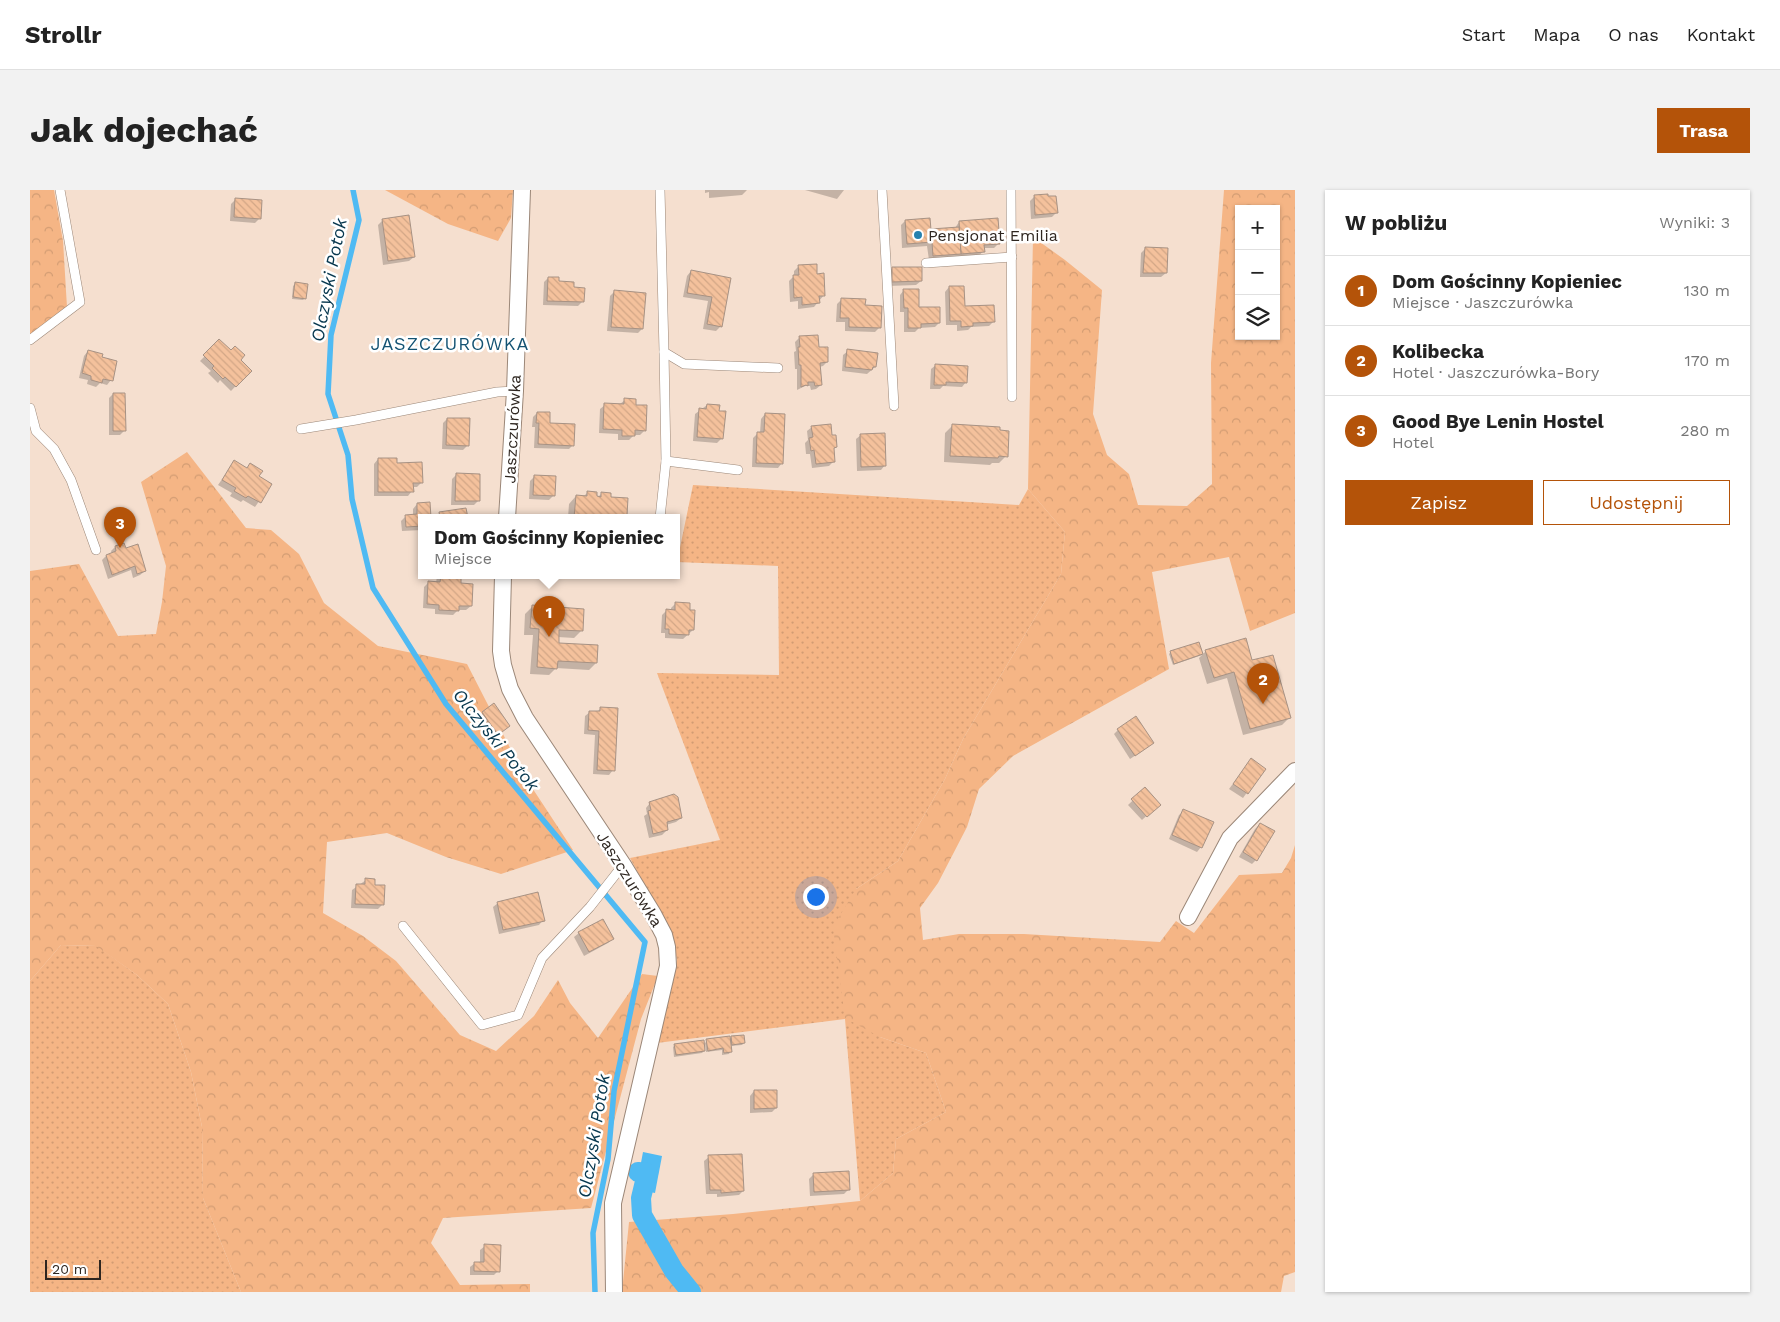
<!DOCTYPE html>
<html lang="pl">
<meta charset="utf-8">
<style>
body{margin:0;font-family:"Work Sans",sans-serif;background:#f2f2f2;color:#222}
.controls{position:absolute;right:15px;top:15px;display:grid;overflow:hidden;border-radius:0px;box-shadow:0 1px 4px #0004}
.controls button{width:45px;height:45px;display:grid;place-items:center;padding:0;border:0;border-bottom:1px solid #e0e0e0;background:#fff;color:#222;font:25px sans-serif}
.scale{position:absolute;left:15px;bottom:12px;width:56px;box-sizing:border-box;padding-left:5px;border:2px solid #2e2620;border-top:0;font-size:14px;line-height:18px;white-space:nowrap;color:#2e2620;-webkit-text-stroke:4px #fff;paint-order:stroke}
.you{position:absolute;left:785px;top:706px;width:18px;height:18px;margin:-12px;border:4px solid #fff;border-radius:50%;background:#1a73e8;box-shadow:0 0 0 8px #1a73e833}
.badge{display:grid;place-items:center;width:32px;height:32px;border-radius:50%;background:#b45309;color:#fff;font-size:16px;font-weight:700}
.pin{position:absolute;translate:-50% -41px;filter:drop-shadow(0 1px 2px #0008)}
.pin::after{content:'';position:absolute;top:26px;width:18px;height:15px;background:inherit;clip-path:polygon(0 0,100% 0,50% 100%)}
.popup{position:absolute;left:388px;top:324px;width:262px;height:65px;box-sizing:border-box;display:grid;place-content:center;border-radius:0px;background:#fff;filter:drop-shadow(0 1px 4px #0005);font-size:16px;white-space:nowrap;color:#767676}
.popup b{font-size:19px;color:#222}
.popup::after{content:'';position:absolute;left:50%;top:100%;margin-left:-10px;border:10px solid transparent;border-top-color:#fff}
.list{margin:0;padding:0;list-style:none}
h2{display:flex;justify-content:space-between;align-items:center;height:65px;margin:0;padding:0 20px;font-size:21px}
h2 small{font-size:16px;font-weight:400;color:#767676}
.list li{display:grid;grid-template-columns:32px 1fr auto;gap:15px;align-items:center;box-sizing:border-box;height:70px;padding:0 20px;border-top:1px solid #e0e0e0}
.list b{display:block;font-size:19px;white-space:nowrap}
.list p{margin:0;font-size:16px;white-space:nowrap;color:#767676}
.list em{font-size:16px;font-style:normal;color:#767676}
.actions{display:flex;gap:10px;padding:15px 20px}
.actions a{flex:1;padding:11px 0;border:1px solid #b45309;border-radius:0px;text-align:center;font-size:18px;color:#b45309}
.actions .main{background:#b45309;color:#fff}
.icon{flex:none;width:28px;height:28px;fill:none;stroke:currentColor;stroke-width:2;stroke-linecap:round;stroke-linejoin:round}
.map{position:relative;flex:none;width:1265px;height:1102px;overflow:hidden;border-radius:0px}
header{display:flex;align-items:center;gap:30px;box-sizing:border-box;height:70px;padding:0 25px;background:#fff;border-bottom:1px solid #e0e0e0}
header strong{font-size:24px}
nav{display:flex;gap:28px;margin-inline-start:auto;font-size:18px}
.intro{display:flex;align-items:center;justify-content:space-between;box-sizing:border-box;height:120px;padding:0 30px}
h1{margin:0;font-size:35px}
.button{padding:12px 22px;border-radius:0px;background:#b45309;color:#fff;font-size:18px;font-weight:700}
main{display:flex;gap:30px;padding:0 30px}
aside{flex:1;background:#fff;border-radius:0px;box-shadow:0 1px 4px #0004}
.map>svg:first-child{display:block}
</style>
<header>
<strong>Strollr</strong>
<nav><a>Start</a><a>Mapa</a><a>O nas</a><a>Kontakt</a></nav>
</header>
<div class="intro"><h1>Jak dojechać</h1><a class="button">Trasa</a></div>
<main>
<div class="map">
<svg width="1265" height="1102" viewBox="0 0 1265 1102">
<defs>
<pattern id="grass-dots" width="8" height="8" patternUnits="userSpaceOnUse" patternTransform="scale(1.25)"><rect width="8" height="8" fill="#f5b585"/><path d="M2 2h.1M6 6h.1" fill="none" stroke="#d29c73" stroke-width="1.8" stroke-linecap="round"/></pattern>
<pattern id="forest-crowns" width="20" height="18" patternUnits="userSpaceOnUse" patternTransform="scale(1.25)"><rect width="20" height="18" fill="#f5b585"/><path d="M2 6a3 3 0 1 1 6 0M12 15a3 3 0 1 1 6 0" fill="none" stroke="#d29c73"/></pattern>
<pattern id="building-back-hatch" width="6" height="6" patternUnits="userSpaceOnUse" patternTransform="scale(1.25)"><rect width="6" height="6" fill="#f4c19c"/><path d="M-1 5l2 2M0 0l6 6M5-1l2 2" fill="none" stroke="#d2a686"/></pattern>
</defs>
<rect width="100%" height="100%" fill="#f5dfcf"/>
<g fill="url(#grass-dots)">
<path d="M663,295L989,315L998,299L1035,342L1031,384L933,549L915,589L868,671L826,699L850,847L896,863L916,922L866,949L863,983L830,1011L815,829L627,853L647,770L642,746L600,668L690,650L627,483L749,485L748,376L647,372Z"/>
<path d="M31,755L67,756L107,785L138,814L161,882L172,937L173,1008L211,1102H0V791Z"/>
</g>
<g fill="url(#forest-crowns)" fill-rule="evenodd">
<path d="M0,0H24L33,51L37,117L0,148Z"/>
<path d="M355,0H483L481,28L468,51L418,34Z"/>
<path d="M1194,0H1265V423L1220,441L1199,367L1122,382L1139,479L983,566L949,599L937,637L908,693L890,718L893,750L929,744H994L1130,752L1146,731L1164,743L1209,685L1252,683L1261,668L1265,655V1082L1254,1086L1251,1102H592L599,1032L703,1024L830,1011L863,983L866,949L916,922L896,863L850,847L815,828L803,737L826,699L868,671L915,589L933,549L1031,384L1035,342L998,299L1003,47L1035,70L1072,100L1063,224L1077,265L1099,284L1108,315L1157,316L1182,294L1181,173ZM1209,19H1246V146H1209Z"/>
<path d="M157,262L216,338L241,340L269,364L294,413L348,456L437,474L495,587L543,660L471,684L416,667L357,643L297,652L293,723L333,746L366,771L430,845L466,861L504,826L528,790L540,813L568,848L612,784L628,786L611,829L561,1018L413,1028L401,1053L430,1095L500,1094V1102H211L173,1008L172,937L161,882L138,814L107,785L66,756L31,755L0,791V381L49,374L88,446L126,444L132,412L136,376L111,292Z"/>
</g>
<path fill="#4fbaf3" d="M613,962L632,966L625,1003L606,999Z"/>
<g fill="#0003">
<path d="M675,0H717L712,5L679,8V2L675,3Z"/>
<path d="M775,0H814L807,9Z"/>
<path d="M1005,6L1026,23L1022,27L1001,29L1000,11Z"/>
<path d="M206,9L230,28L225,33L200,31L201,14Z"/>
<path d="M967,29L969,53L964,58H953V61L949,66L899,70L897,56L872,58L871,35L875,31L899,40L925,38L929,32Z"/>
<path d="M353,30L384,67L379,71L353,75L348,35Z"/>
<path d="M1115,59L1136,83L1131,87H1110L1111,63Z"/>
<path d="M769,76L786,85L794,105L784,117L768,119V111L760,112L759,91L764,86V81Z"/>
<path d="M862,78L891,91L886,95L858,96V83Z"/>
<path d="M661,81L699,89L690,137L686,141L673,139L678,111L653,107L657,86Z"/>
<path d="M518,88L542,99L553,111L548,116L513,115L514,92Z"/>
<path d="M265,94L275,108L273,110L262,109L263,96Z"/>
<path d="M919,97L934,117L964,131L959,136L941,137L938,140L927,141V135H916L915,102Z"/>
<path d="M874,100L888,118L909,133L905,137L889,138L885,142H874V122H870V105Z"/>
<path d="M584,102L612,139L608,143L577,141L580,106Z"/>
<path d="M812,109L849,138L845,142L815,141V132H806L807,114Z"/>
<path d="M770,147L787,159L797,172L793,176L789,177L791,195L786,199L781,200L780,196H775L767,200V179H765L764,162L766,161L765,152Z"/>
<path d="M190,151L220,181L201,201L190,190L188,193L178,183L181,181L170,171Z"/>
<path d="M58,161L71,168L81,190L77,195L70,193L66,197L57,194L58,190L49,188L54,166Z"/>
<path d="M818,161L845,177L837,184L812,181L813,165Z"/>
<path d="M906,175L936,192L932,197L913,196L910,199H900L901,179Z"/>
<path d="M83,204L94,241L90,245H79V208Z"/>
<path d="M595,210L605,216L615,240L610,245H604L599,250H588V244L569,243L570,219L575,215L590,214Z"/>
<path d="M677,215L692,248L687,253L663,251L665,224Z"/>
<path d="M507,223L543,255L539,259L504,258L505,237H502L503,227Z"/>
<path d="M735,224L752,273L748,278L722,277L723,248L728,243H730L731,229Z"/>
<path d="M417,229L438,255L433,260L412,259L413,233Z"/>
<path d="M922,236L969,241L976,266L969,273H962L960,275L914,272L915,243Z"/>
<path d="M782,237L801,247L806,257L802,260L803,272L799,276L782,278L780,264H776L775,253L778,250L777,241Z"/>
<path d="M831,245L855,275L851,280L827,281L826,249Z"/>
<path d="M348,269L366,274L391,293L387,297H382V301L378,306H344V274Z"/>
<path d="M204,272L216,279L220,275L228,286L241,294L225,317L213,310L211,312L200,306L202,303L188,295Z"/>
<path d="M427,284L448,311L444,315H421L422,289Z"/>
<path d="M505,286L524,305L519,310L499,309L500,291Z"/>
<path d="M558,302L567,308L572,303L579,308L595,326H600V328H538L539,314L546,306L553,307Z"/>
<path d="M387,314H399L400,328H392V340L372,341L371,331L376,326H383V319Z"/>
<path d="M435,319L436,328H406L410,323Z"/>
<path d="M85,357L96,360L115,381L110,385L103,388L101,380L78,389L72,370L76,366L82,364L81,361Z"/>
<path d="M407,386H430L429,394L441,416L436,420H428L423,425L405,424V419L393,418L394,397L398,393H406Z"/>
<path d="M646,413L663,440L653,449L635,448V443H631L632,425L637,420L641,421V418Z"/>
<path d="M502,417L551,441L544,448L528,447L527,454L566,473L559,480L526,478L519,485L500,484L503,445H494L495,424Z"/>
<path d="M1168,453L1172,465L1143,475L1139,464L1141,462Z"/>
<path d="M1176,461L1222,472L1259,528L1252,535L1213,545L1197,488L1177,494L1169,468Z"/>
<path d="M570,519L583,580L579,585L563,584L565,545L554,544L555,526L560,522H567Z"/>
<path d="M453,523L479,536L463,548L448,527Z"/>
<path d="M1088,540L1118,557L1100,569L1084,544Z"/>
<path d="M1221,570L1234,579L1213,608L1199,599Z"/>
<path d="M1115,599L1124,619L1112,630L1098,615Z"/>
<path d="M620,613L651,628L646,632L636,635L637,640L632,645L619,648L614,626L617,624L616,618Z"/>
<path d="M1154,621L1171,657L1167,662L1139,649L1149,625Z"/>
<path d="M1230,634L1226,670L1222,674L1209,667L1225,639Z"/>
<path d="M336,690L344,696L353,714L348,719L321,718L322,700Z"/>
<path d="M468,713L513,730L509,735L469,744L463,717Z"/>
<path d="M549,743L582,749L578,753L554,766L544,747Z"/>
<path d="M713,846L714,853L712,855L700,856V862L699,864L692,865V860L676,862L675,853L677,851Z"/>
<path d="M645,855L674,861L672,863L644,867L643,857Z"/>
<path d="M724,901L746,918L742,922L720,923V906Z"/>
<path d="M679,967L713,1001L709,1005L687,1007V1004H676L674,971Z"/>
<path d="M784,984L819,999L814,1004L780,1006L779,989Z"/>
<path d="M455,1056L468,1081L464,1085H440V1077L445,1073H450V1060Z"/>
</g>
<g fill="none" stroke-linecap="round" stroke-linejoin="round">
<path stroke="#4fbaf3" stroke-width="5.5" d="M323,0L329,30L301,145L298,204L318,265L322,309L343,398L416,514L615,752L584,901L578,969L563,1043L565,1102"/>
<path stroke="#4fbaf3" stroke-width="20" d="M608,982L617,983L611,1008L612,1025L644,1081L661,1102"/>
</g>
<g fill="url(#building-back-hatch)" stroke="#a79284">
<path d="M1018,4V6H1026L1028,23L1005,25L1004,5Z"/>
<path d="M205,8L232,10L231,29L204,27Z"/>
<path d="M379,25L385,67L358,71L352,29Z"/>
<path d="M900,28L902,52L877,54L875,30Z"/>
<path d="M968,28L970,54L954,55L955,62L931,64L929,31Z"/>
<path d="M929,37L931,64L903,66L901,39Z"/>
<path d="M1115,57L1138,58L1137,83H1113Z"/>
<path d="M787,74V84L794,83L795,106H789L790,113L772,115V107L764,108L763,85H769L768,75Z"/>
<path d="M862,77H892V91L862,92Z"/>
<path d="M661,80L701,88L692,137L677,134L682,107L657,103Z"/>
<path d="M518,87H529V91L544,92V97L555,98L554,112L517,111Z"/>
<path d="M265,92L278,94L276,109L263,107Z"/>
<path d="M919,96H934L935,116L964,115L965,132L943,133V136L931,137V131H920Z"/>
<path d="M873,99H889V117H910V133L891,134V138H878V118H874Z"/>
<path d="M584,100L616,103L613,139L581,137Z"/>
<path d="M811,108L836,109L835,115L852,116L851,138L819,137V128H810Z"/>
<path d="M788,145L789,157H798V172L790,173L792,195L785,196L784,192H778V196L776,195L771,197V175H769L768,157H770L769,146Z"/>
<path d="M189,149L201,160L205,156L215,165L211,170L222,181L206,197L195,187L193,189L182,178L184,176L173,165Z"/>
<path d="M817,159L848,163L846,177H843L842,180L815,177Z"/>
<path d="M58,160L73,164L72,167L87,171L83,191L73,189L72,193L61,190V186L52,183Z"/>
<path d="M905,174L938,176L937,193L916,192V195H904Z"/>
<path d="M83,203H95L96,241H83Z"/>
<path d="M594,208L606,209V215H617L616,241L605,240V246H592V240L573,239L574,213L594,214Z"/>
<path d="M677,214L690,215L689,221H696L693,249L667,247L669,218L676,219Z"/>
<path d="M507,222H520V233L545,234L544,256L508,254L509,233H506Z"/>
<path d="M735,223L755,224L753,274L726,273L727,242H734Z"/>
<path d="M417,228H440L439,256L416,255Z"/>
<path d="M801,234L802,245H806L807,257L804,258L805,272L786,274L784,260L781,261L779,248L783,247L781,236Z"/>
<path d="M922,234L970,237V240L979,241L978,267L969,266L968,268L920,266Z"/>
<path d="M855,243L856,276L831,277L830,244Z"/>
<path d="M348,268H367V273L392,272L393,293H383L384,302H348Z"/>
<path d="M204,270L217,278L220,273L233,281L229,286L242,294L231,313L218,306L216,308L204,301L206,298L192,290Z"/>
<path d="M426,283L450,284V311H425Z"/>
<path d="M504,285L526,286L525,306L503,305Z"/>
<path d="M557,301L567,302V306L571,307V302L581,303V307L598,308L597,325H601V328H544L546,305L557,306Z"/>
<path d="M400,312L401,328H392V336L376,337L375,325L387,324V313Z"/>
<path d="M436,318L438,328H410L409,322Z"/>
<path d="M94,353L96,358L108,354L116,381L107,384L105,376L82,385L76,365L86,361L85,356Z"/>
<path d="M411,386H431V393L443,394L442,416H429V421L409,420V415L397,414L398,391L410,392Z"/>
<path d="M645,412L660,413V420H665L664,440H659V445L639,444V439H635L636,419L645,420Z"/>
<path d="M502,415L554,419L553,441L529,440V453L568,455L567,473L528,471L527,479L507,477L509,439L500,438Z"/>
<path d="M1216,448L1222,470L1243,465L1261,528L1220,539L1204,482L1184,488L1175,460Z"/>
<path d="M1169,452L1173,464L1144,474L1140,461Z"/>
<path d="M464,513L480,536L468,545L452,522Z"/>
<path d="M570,517L588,518L585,581L567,580L569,541L558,540L559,521H570Z"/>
<path d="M1106,526L1124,553L1105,566L1087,539Z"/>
<path d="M1221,568L1236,579L1218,604L1203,594Z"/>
<path d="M1115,597L1131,615L1117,627L1101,609Z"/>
<path d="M644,604L648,607L652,628L637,632L638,640L623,644L618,621L621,620L619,612Z"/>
<path d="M1153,619L1184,632L1172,658L1142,645Z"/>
<path d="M1230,633L1245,641L1227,671L1213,662Z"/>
<path d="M335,688L345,689V695H355L354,715L325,714L326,694H335Z"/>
<path d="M508,702L515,731L473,740L467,712Z"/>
<path d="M573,729L584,749L559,762L548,742Z"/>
<path d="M714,845L715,853L702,855L701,846Z"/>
<path d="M700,846L702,862L694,863L693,858L678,861L676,849Z"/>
<path d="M674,850L675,861L646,865L644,854Z"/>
<path d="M724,900H747V918L724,919Z"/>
<path d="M712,964L714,1001L691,1003V1000H680L678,965Z"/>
<path d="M819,981L820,1000L784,1002L783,983Z"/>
<path d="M454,1054L471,1055L470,1082L444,1081V1072H454Z"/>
</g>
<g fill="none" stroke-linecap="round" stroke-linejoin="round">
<defs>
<g id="service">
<path d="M630,0L634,162L654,174L748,178"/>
<path d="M852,0L864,216"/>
<path d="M981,0L982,207"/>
<path d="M896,73L982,67"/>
<path d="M0,150L50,112L30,0"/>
<path d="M0,218L6,241L24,259L41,290L66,360"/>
<path d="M271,239L326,230L467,202L485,201"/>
<path d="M636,271L708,280"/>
<path d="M630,328L636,271L634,162"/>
<path d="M373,736L452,835L488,825L512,768L560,717L593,675"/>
</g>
<g id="minor">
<path d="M477,328L485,201L492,0"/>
<path d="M473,386L471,461L473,475L480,499L495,528L593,675L623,724L634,745L637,757L638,776L583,1013L584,1102"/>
<path d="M1158,727L1200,648L1265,581"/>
</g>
</defs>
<use href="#service" stroke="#9b8778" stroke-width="10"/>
<use href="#minor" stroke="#9b8778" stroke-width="18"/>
<use href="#service" stroke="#fff" stroke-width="9"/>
<use href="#minor" stroke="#fff" stroke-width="16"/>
</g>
<circle fill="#2681af" stroke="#fff" stroke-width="2" cx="888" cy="45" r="5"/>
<g text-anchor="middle" stroke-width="5" stroke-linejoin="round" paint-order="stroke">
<g font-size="16" fill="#2e2620" stroke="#fff" text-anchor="start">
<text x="898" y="51">Pensjonat Emilia</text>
</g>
<g font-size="16" fill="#2e2620" stroke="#fff">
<text transform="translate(482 239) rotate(-87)" y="6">Jaszczurówka</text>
<text transform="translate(600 689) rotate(58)" y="6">Jaszczurówka</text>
</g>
<g font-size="18" font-style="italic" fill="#07374e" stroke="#fff">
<text transform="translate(299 90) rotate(-79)" y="6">Olczyski Potok</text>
<text transform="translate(466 550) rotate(51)" y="6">Olczyski Potok</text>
<text transform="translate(564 946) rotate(-81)" y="6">Olczyski Potok</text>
</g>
<g font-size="18" letter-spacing="1" fill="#135272" stroke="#fff">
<text x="420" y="160">JASZCZURÓWKA</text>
</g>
</g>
</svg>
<div class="controls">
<button>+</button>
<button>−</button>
<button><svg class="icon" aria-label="layers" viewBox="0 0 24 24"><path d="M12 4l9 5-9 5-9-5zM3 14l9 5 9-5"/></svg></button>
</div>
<div class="scale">20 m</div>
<div class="you"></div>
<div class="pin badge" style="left:519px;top:447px">1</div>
<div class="popup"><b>Dom Gościnny Kopieniec</b>Miejsce</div>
<div class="pin badge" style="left:1233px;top:514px">2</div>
<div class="pin badge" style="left:90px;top:358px">3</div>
</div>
<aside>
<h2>W pobliżu<small>Wyniki: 3</small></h2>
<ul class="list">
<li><span class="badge">1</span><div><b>Dom Gościnny Kopieniec</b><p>Miejsce · Jaszczurówka</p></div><em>130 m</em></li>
<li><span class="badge">2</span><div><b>Kolibecka</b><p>Hotel · Jaszczurówka-Bory</p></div><em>170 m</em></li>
<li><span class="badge">3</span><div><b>Good Bye Lenin Hostel</b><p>Hotel</p></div><em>280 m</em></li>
</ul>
<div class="actions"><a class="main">Zapisz</a><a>Udostępnij</a></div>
</aside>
</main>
